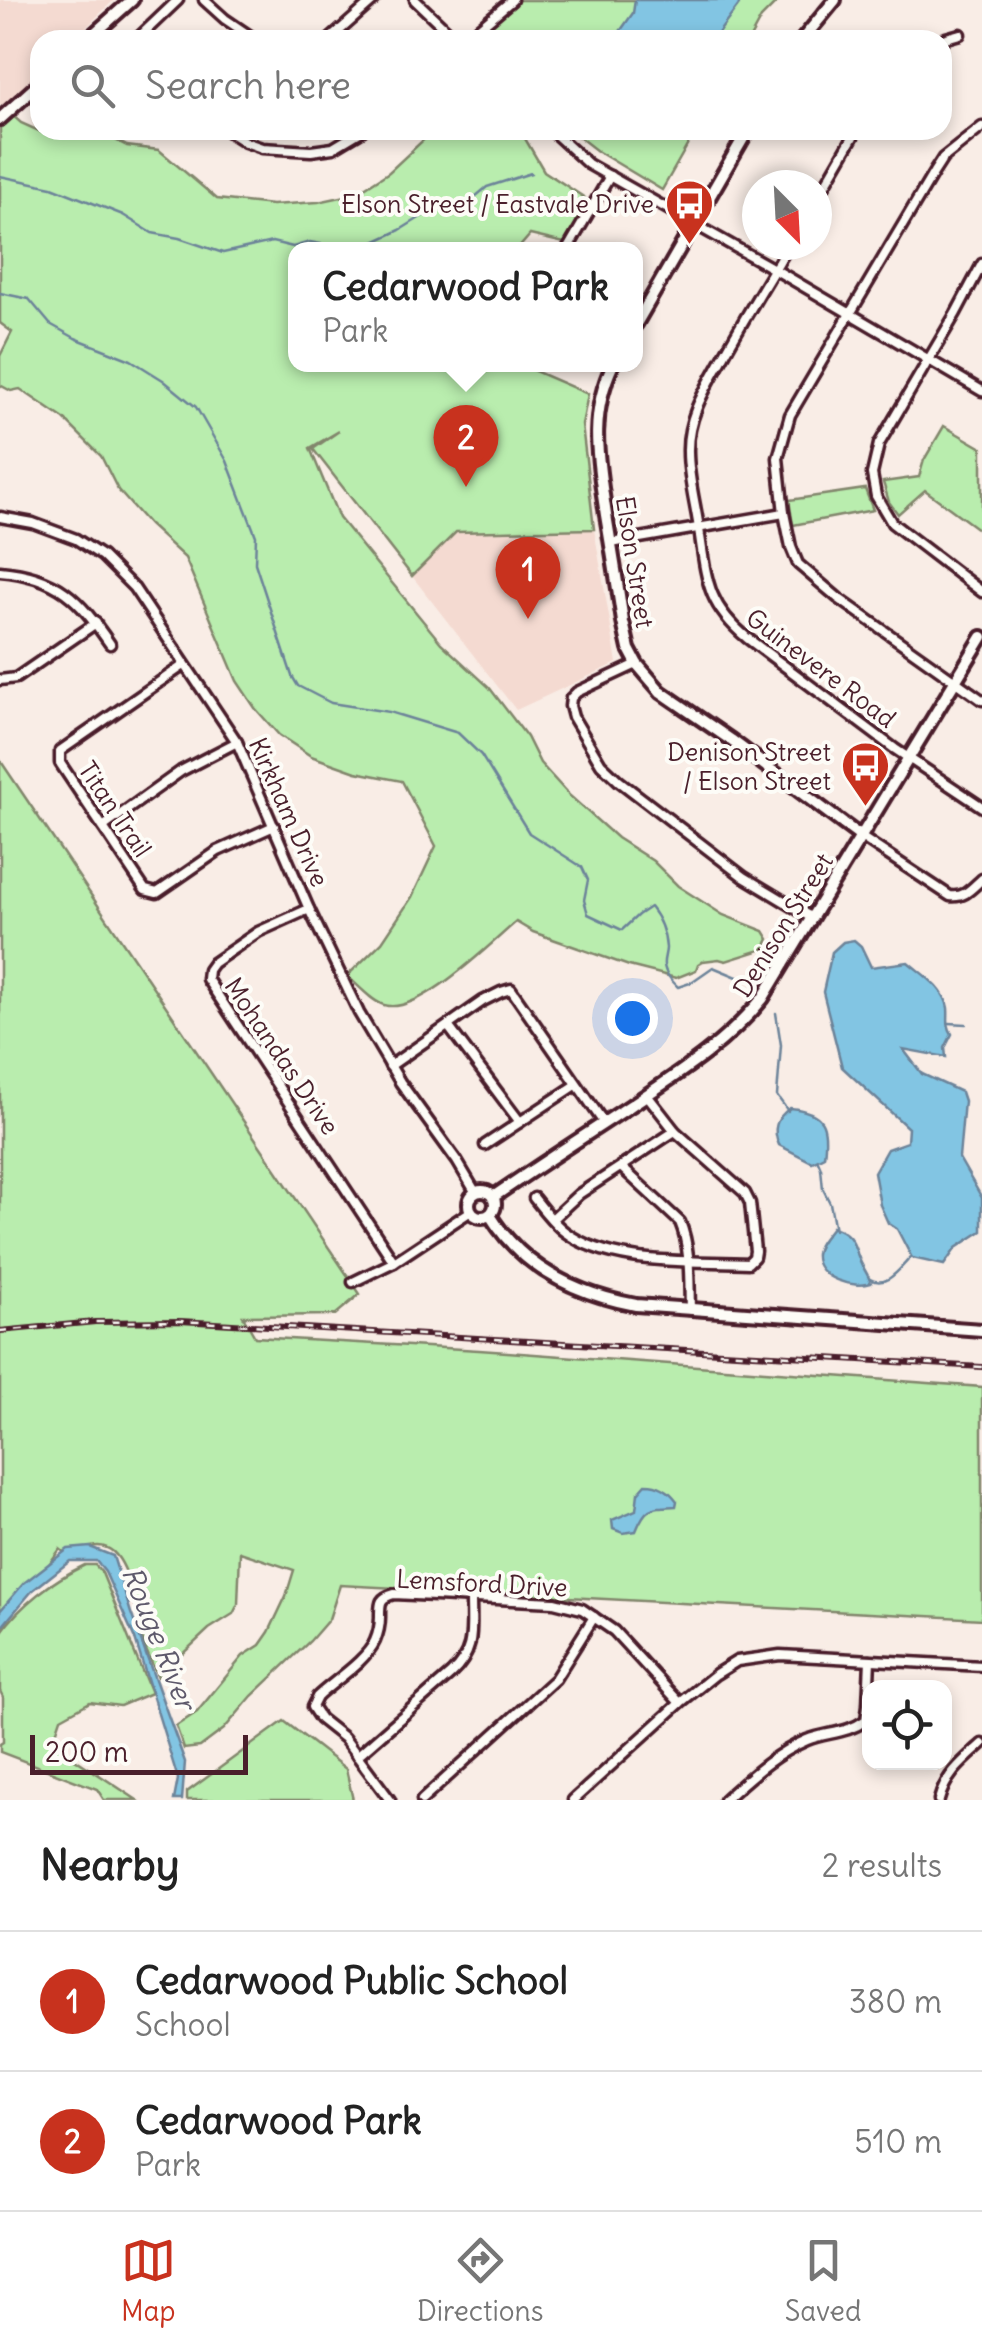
<!DOCTYPE html>
<style>
body{margin:0;font-family:Delius,sans-serif;background:#f2f2f2;color:#222}
.controls{position:absolute;right:30px;bottom:30px;display:grid;overflow:hidden;border-radius:20px;box-shadow:0 5px 15px #0003}
.controls button{width:90px;height:90px;display:grid;place-items:center;padding:0;border:0;border-bottom:2px solid #e0e0e0;background:#fff;color:#222;font:50px sans-serif}
.compass{position:absolute;left:742px;top:170px;width:90px;height:90px;border-radius:50%;background:#fff;box-shadow:0 5px 15px #0003;rotate:156deg}
.scale{position:absolute;left:30px;bottom:25px;width:218px;box-sizing:border-box;padding-left:10px;border:5px solid #4a1f2b;border-top:0;font-size:28px;line-height:35px;white-space:nowrap;color:#4a1f2b;-webkit-text-stroke:8px #fdfcf7;paint-order:stroke}
.you{position:absolute;left:632px;top:1018px;width:35px;height:35px;margin:-25px;border:8px solid #fff;border-radius:50%;background:#1a73e8;box-shadow:0 0 0 15px #1a73e833}
.badge{display:grid;place-items:center;width:65px;height:65px;border-radius:50%;background:#c8321e;color:#fff;font-size:32px;font-weight:700}
.pin{position:absolute;translate:-50% -82px;filter:drop-shadow(0 2px 5px #0008)}
.pin::after{content:'';position:absolute;top:52px;width:35px;height:30px;background:inherit;clip-path:polygon(0 0,100% 0,50% 100%)}
.popup{position:absolute;left:288px;top:242px;width:355px;height:130px;box-sizing:border-box;display:grid;place-content:center;border-radius:20px;background:#fff;filter:drop-shadow(0 2px 8px #0005);font-size:32px;white-space:nowrap;color:#767676}
.popup b{font-size:38px;color:#222}
.popup::after{content:'';position:absolute;left:50%;top:100%;margin-left:-20px;border:20px solid transparent;border-top-color:#fff}
.list{margin:0;padding:0;list-style:none}
h2{display:flex;justify-content:space-between;align-items:center;height:130px;margin:0;padding:0 40px;font-size:42px}
h2 small{font-size:32px;font-weight:400;color:#767676}
.list li{display:grid;grid-template-columns:65px 1fr auto;gap:30px;align-items:center;box-sizing:border-box;height:140px;padding:0 40px;border-top:2px solid #e0e0e0}
.list b{display:block;font-size:38px;white-space:nowrap}
.list p{margin:0;font-size:32px;white-space:nowrap;color:#767676}
.list em{font-size:32px;font-style:normal;color:#767676}
.icon{flex:none;width:55px;height:55px;fill:none;stroke:currentColor;stroke-width:2;stroke-linecap:round;stroke-linejoin:round}
.map{position:relative;flex:none;width:982px;height:1800px;overflow:hidden}
.search{position:absolute;background:#fff;box-shadow:0 5px 15px #0003;left:30px;right:30px;top:30px;height:110px;display:flex;align-items:center;gap:25px;box-sizing:border-box;padding:0 35px;border-radius:30px;color:#767676;font-size:38px}
.sheet{height:410px;background:#fff}
nav{display:flex;justify-content:space-around;align-items:center;box-sizing:border-box;height:140px;border-top:2px solid #e0e0e0;background:#fff;font-size:28px;color:#767676}
nav a{display:grid;justify-items:center;gap:5px}
nav .on{color:#c8321e}
.map>svg:first-child{display:block}
</style>
<div class="map">
<svg width="982" height="1800" viewBox="0 0 982 1800">
<rect width="100%" height="100%" fill="#f9ede6"/>
<filter id="ink" filterUnits="userSpaceOnUse"><feTurbulence type="fractalNoise" baseFrequency=".01" numOctaves="2"/><feDisplacementMap in="SourceGraphic" scale="20" xChannelSelector="R" yChannelSelector="G"/><feConvolveMatrix kernelMatrix="1 2 1 2 8 2 1 2 1" color-interpolation-filters="sRGB"/></filter>
<g filter="url(#ink)">
<g fill="#f4dad1">
<path d="M0,0H114L73,40H40V72L6,105L0,104Z"/>
<path d="M528,529H594L617,663L516,710L412,576L456,532Z"/>
</g>
<g fill="#b9edae" stroke="#82866c" stroke-width="2.5">
<path d="M518,0H779L761,18L749,40H478V36Z"/>
<path d="M0,110L10,113L21,123L41,132L96,130L127,146L159,150L217,199L272,205L318,202L355,194L389,172L434,130H520L544,171L585,198L586,219L577,238L564,243L530,235L517,250H296V364L521,365L588,394L582,425L594,529L456,532L412,576L313,449L339,431L310,448L339,518L441,643L489,687L527,737L540,763L570,796L617,838L653,861L678,886L723,915L764,931L769,939L764,949L726,961L719,959L703,961L698,964L696,970L676,978L629,966L533,932L516,922C490,944 419,1016 384,1005C371,1001 358,985 347,976L382,942L412,897L436,846L402,781L356,772L311,756L279,735L255,708L237,681L185,558L149,525L118,490L101,456L64,419L20,389L11,391L0,385V356L12,332L0,323Z"/>
<path d="M570,130H696L662,190L597,151Z"/>
<path d="M944,426L982,448V532L925,490L898,514L889,502L883,482L919,477L924,460Z"/>
<path d="M865,489L873,510L793,525L789,500Z"/>
<path d="M0,760L360,1294L335,1315L243,1316L255,1337L479,1350L982,1387V1619L340,1585L329,1619L310,1641L252,1696L224,1729L200,1747L184,1749L176,1726L197,1712L243,1656L260,1645L269,1632L286,1596L294,1570L240,1552L238,1604L233,1614L209,1629L158,1677C153,1665 146,1653 143,1640C138,1618 130,1557 107,1548C94,1542 82,1551 70,1557L60,1549L0,1631Z"/>
<path d="M85,1565H95L102,1573L151,1693L120,1706L90,1702L61,1718L55,1736L66,1753L137,1800H104L97,1789L0,1752V1744L3,1742V1697L0,1691V1634C20,1605 53,1580 85,1565Z"/>
<path d="M284,1721L346,1769L353,1800H187V1792Z"/>
</g>
<g fill="#82c5e3" stroke="#6c8399" stroke-width="2.5">
<path d="M635,0H738L739,5L713,40H614L633,13Z"/>
<path d="M854,940L861,946L871,967L908,962C923,975 945,988 948,1008C949,1019 946,1024 952,1034L945,1048L946,1057L903,1049L922,1074L961,1092L964,1101L959,1158L982,1198V1231L956,1248L944,1265L912,1258L897,1229L888,1223L880,1205L874,1172L887,1149L907,1142L908,1128L842,1067L823,992L832,952L843,942Z"/>
<path d="M790,1108C825,1112 828,1125 824,1156L812,1162L779,1145C772,1129 776,1118 790,1108Z"/>
<path d="M832,1227C857,1234 853,1250 863,1267C866,1272 869,1277 871,1283C855,1289 814,1279 816,1254C817,1244 826,1235 832,1227Z"/>
<path d="M646,1484C659,1484 669,1490 677,1501L676,1506C651,1507 646,1506 636,1531L623,1533L613,1529L612,1520L636,1510L638,1493Z"/>
<path d="M90,1547L113,1556L131,1613L185,1762L182,1800H174L178,1779L135,1639L105,1572L96,1561H70L32,1591L0,1629V1611L24,1583L68,1549Z"/>
</g>
<g fill="none" stroke-linecap="round" stroke-linejoin="round">
<g stroke="#6c8399" stroke-width="2.5">
<path d="M0,176L52,187L123,215L152,233L179,238L223,253L272,242L293,247L310,242L326,245L370,244L400,230L434,209L463,207L487,187L531,173"/>
<path d="M0,293L29,299L50,324L75,338L131,360L163,380L196,407L227,461L256,536L255,563L292,676L298,686L331,703L389,712L458,733L481,755L529,833L582,867L588,880L584,900L588,914L622,930L638,915L650,907C659,918 665,933 666,948C666,954 663,960 664,965C665,974 672,981 678,987L690,983L713,967L742,979"/>
<path d="M776,1013L781,1045L777,1096L788,1111"/>
<path d="M949,1023L966,1024"/>
<path d="M818,1161L821,1168L823,1189L830,1203L835,1230"/>
<path d="M870,1279C887,1289 900,1268 911,1257"/>
</g>
<defs>
<g id="street">
<path d="M204,0L225,19L256,40"/>
<path d="M415,0L457,40"/>
<path d="M136,40L178,0"/>
<path d="M329,40L374,0"/>
<path d="M465,40L512,0"/>
<path d="M939,40L960,34"/>
<path d="M982,127L943,158L934,172L790,415L778,458L784,513L791,547L798,564L838,598L982,700"/>
<path d="M226,130L245,142L262,148L311,151L333,148L363,130"/>
<path d="M551,130L588,164L774,269L982,391"/>
<path d="M817,199L857,130"/>
<path d="M789,245C766,283 743,320 722,359C706,388 687,417 688,452C688,480 697,509 700,536C707,584 709,606 747,638L895,749L982,807"/>
<path d="M567,250L610,176"/>
<path d="M982,264L956,313L879,444L872,474L876,496L892,523L982,592"/>
<path d="M0,517L33,523L76,539L102,556L134,588L237,742L309,909L359,1013L400,1082L457,1161L476,1193"/>
<path d="M611,543L784,513"/>
<path d="M0,571C58,576 79,599 110,644"/>
<path d="M637,664L577,692L571,698L570,706L573,717L601,764L619,781L744,877L812,918"/>
<path d="M184,665L60,751V763L145,890L157,893L218,851L274,826"/>
<path d="M0,680L16,678L96,623"/>
<path d="M103,827L181,771L237,742"/>
<path d="M861,837L950,896C965,898 972,888 982,879"/>
<path d="M309,909L258,932L213,963L208,970L207,979L394,1262"/>
<path d="M448,1026L520,1122"/>
<path d="M390,1066L483,1001L501,992L511,989L604,1123"/>
<path d="M485,1145L576,1085"/>
<path d="M621,1167L680,1222C691,1248 689,1281 690,1309"/>
<path d="M534,1198C543,1209 553,1223 565,1232C612,1267 692,1260 748,1263L754,1257L755,1251L750,1203L745,1193L675,1131L647,1095"/>
<path d="M552,1219L579,1194L675,1131"/>
<path d="M353,1282L394,1262L471,1211"/>
<path d="M357,1756L451,1674C476,1651 471,1631 471,1599"/>
<path d="M390,1800L344,1738L320,1719L312,1707L317,1697C334,1681 366,1661 375,1641C378,1634 380,1624 380,1617C380,1603 379,1598 394,1594L554,1602L582,1609L614,1631L680,1703"/>
<path d="M422,1800L555,1679L594,1617"/>
<path d="M573,1800L680,1703L716,1674L737,1661L780,1655L982,1666"/>
<path d="M724,1800C750,1777 774,1754 807,1740C827,1732 847,1734 866,1720L868,1705L870,1660"/>
<path d="M939,1800C946,1774 963,1761 982,1744"/>
</g>
<g id="secondary">
<path d="M87,40L132,0"/>
<path d="M802,40L835,0"/>
<path d="M0,119L40,83"/>
<path d="M636,324L748,130"/>
<path d="M613,364C588,417 598,460 606,515C612,551 618,587 623,622L629,649L637,664L661,692L731,740L861,837"/>
<circle cx="482" cy="1204" r="13"/>
<path d="M493,1197C538,1166 584,1136 630,1106C678,1074 726,1044 763,998L982,637"/>
<path d="M490,1215C522,1268 577,1294 636,1305L982,1330"/>
</g>
</defs>
<use href="#street" stroke="#4a1f2b" stroke-width="15"/>
<use href="#secondary" stroke="#4a1f2b" stroke-width="18"/>
<use href="#street" stroke="#fdfcf7" stroke-width="8"/>
<use href="#secondary" stroke="#fdfcf7" stroke-width="10"/>
<defs>
<path id="rail" d="M0,1331L95,1322L180,1321L982,1367"/>
</defs>
<use href="#rail" stroke="#4a1f2b" stroke-width="6"/>
<use href="#rail" stroke="#fdfcf7" stroke-width="2.5" stroke-dasharray="8" stroke-linecap="butt"/>
</g>
</g>
<defs>
<symbol id="bus-pin" viewBox="-11 -11 22 30"><path d="M0 17L-7.5 6A9.5 9.5 0 1 1 7.5 6Z" fill="#c8321e" stroke="#fdfcf7"/><path d="M-5-6H5V4H4V6H2V4H-2V6H-4V4H-5ZM-3.5-4V0h7V-4ZM-3.5 1.2v1.5H-2V1.2ZM2 1.2v1.5H3.5V1.2Z" fill="#fff"/></symbol>
</defs>
<g fill-rule="evenodd">
<use href="#bus-pin" x="662" y="176" width="55" height="75"/>
<use href="#bus-pin" x="838" y="738" width="55" height="75"/>
</g>
<g text-anchor="middle" stroke-width="8" stroke-linejoin="round" paint-order="stroke">
<g font-size="25" fill="#4a1f2b" stroke="#fdfcf7" text-anchor="end">
<text x="654" y="213">Elson Street / Eastvale Drive</text>
<text x="831" y="761">Denison Street<tspan x="831" dy="29">/ Elson Street</tspan></text>
</g>
<g font-size="25" fill="#4a1f2b" stroke="#fdfcf7">
<text transform="translate(635 562) rotate(81)" y="9">Elson Street</text>
<text transform="translate(821 668) rotate(37)" y="9">Guinevere Road</text>
<text transform="translate(115 809) rotate(56)" y="9">Titan Trail</text>
<text transform="translate(289 812) rotate(66)" y="9">Kirkham Drive</text>
<text transform="translate(783 925) rotate(-58)" y="9">Denison Street</text>
<text transform="translate(282 1056) rotate(56)" y="9">Mohandas Drive</text>
<text transform="translate(482 1583) rotate(3)" y="9">Lemsford Drive</text>
</g>
<g font-size="28" font-style="italic" fill="#5e596b" stroke="#fdfcf7">
<text transform="translate(159 1638) rotate(68)" y="10">Rouge River</text>
</g>
</g>
</svg>
<div class="controls">
<button><svg class="icon" aria-label="locate" viewBox="0 0 24 24"><circle cx="12" cy="12" r="6"/><path d="M12 2v4M12 18v4M2 12h4M18 12h4"/></svg></button>
</div>
<svg class="compass" viewBox="-18 -18 36 36"><path d="M0-13l5 13h-10z" fill="#e53935"/><path d="M0 13l5-13h-10z" fill="#767676"/></svg>
<div class="scale">200 m</div>
<div class="you"></div>
<div class="pin badge" style="left:528px;top:619px">1</div>
<div class="pin badge" style="left:466px;top:487px">2</div>
<div class="popup"><b>Cedarwood Park</b>Park</div>
<div class="search"><svg class="icon" aria-label="search" viewBox="0 0 24 24"><circle cx="10" cy="10" r="6"/><path d="M15 15l6 6"/></svg>Search here</div>
</div>
<section class="sheet">
<h2>Nearby<small>2 results</small></h2>
<ul class="list">
<li><span class="badge">1</span><div><b>Cedarwood Public School</b><p>School</p></div><em>380 m</em></li>
<li><span class="badge">2</span><div><b>Cedarwood Park</b><p>Park</p></div><em>510 m</em></li>
</ul>
</section>
<nav>
<a class="on"><svg class="icon" aria-label="map" viewBox="0 0 24 24"><path d="M3 6l6-2 6 2 6-2v14l-6 2-6-2-6 2zM9 4v14M15 6v14"/></svg>Map</a>
<a><svg class="icon" aria-label="directions" viewBox="0 0 24 24"><path d="M12 3l9 9-9 9-9-9zM9 14v-3h6M13 9l2 2-2 2"/></svg>Directions</a>
<a><svg class="icon" aria-label="saved" viewBox="0 0 24 24"><path d="M7 4h10v16l-5-4-5 4z"/></svg>Saved</a>
</nav>
